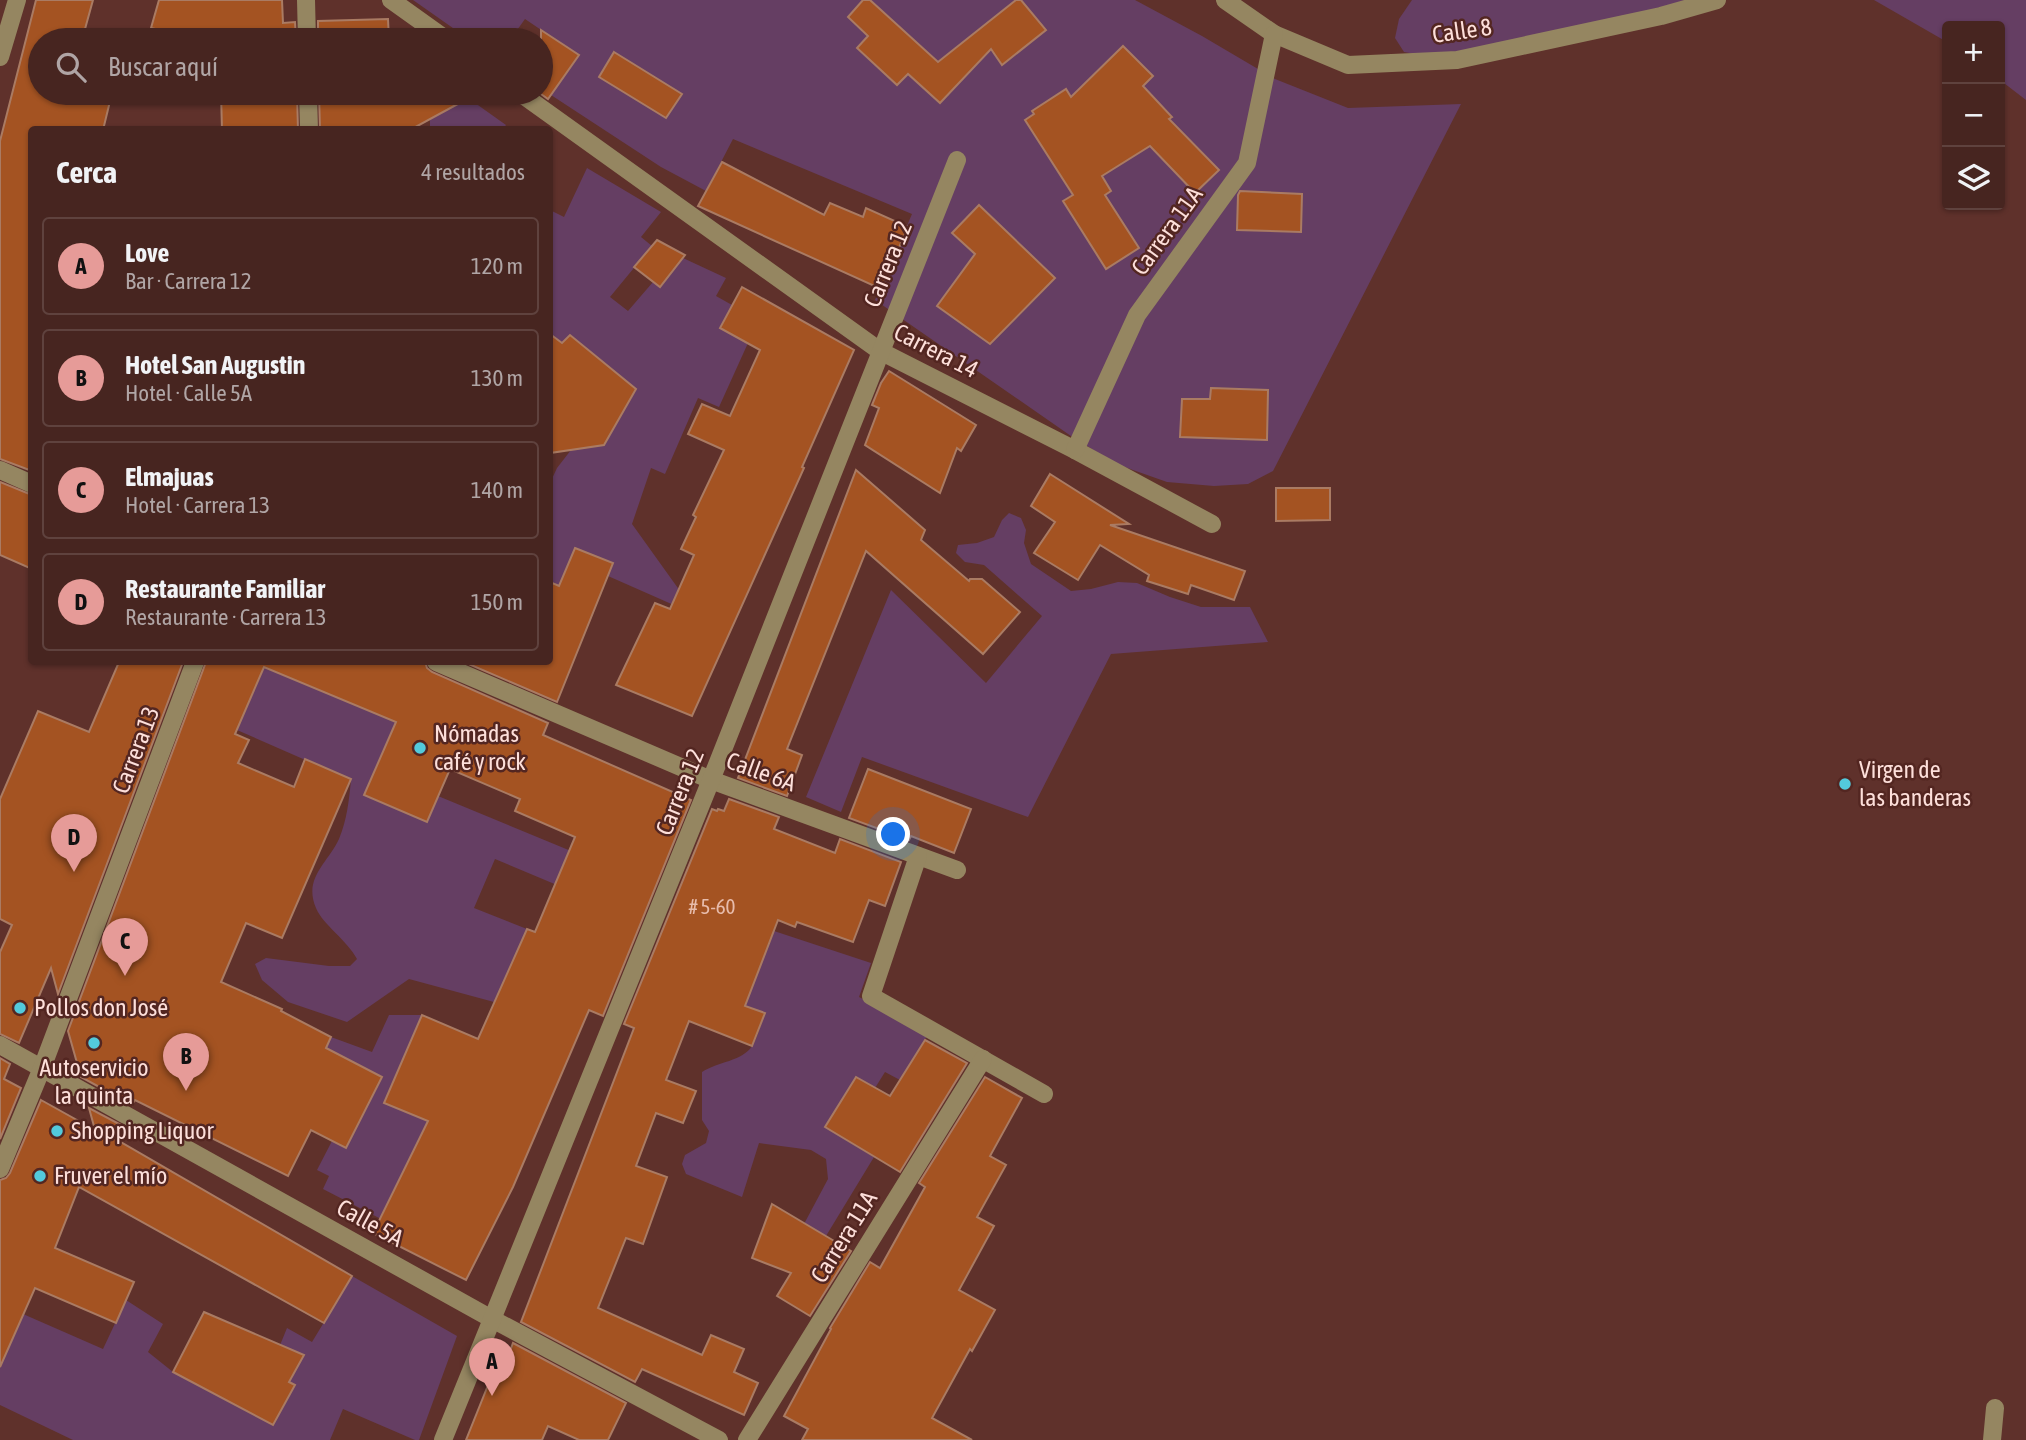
<!DOCTYPE html>
<html lang="es">
<meta charset="utf-8">
<style>
body{margin:0;font-family:"Asap Condensed",sans-serif;background:#51312d;color:#f1f3f6}
.controls{position:absolute;right:21px;top:21px;display:grid;overflow:hidden;border-radius:7px;box-shadow:0 2px 5px #0004}
.controls button{width:63px;height:63px;display:grid;place-items:center;padding:0;border:0;border-bottom:2px solid #5f423e;background:#472520;color:#f1f3f6;font:35px sans-serif}
.you{position:absolute;left:894px;top:835px;width:24px;height:24px;margin:-18px;border:5px solid #fff;border-radius:50%;background:#1a73e8;box-shadow:0 0 0 10px #1a73e833}
.badge{display:grid;place-items:center;width:46px;height:46px;border-radius:50%;background:#e69b98;color:#111;font-size:23px;font-weight:700}
.pin{position:absolute;translate:-50% -58px;filter:drop-shadow(0 2px 4px #0008)}
.pin::after{content:'';position:absolute;top:37px;width:24px;height:21px;background:inherit;clip-path:polygon(0 0,100% 0,50% 100%)}
.list{margin:0;padding:0;list-style:none}
h2{display:flex;justify-content:space-between;align-items:center;height:91px;margin:0;padding:0 28px;font-size:30px}
h2 small{font-size:23px;font-weight:400;color:#b0a5a5}
.list li{display:grid;grid-template-columns:46px 1fr auto;gap:21px;align-items:center;box-sizing:border-box;height:98px;margin:0 14px 14px;padding:0 14px;border:2px solid #5f423e;border-radius:7px}
.list b{display:block;font-size:26px;white-space:nowrap}
.list p{margin:0;font-size:23px;white-space:nowrap;color:#b0a5a5}
.list em{font-size:23px;font-style:normal;color:#b0a5a5}
.icon{flex:none;width:38px;height:38px;fill:none;stroke:currentColor;stroke-width:2;stroke-linecap:round;stroke-linejoin:round}
.map{position:relative;flex:none;width:2026px;height:1440px;overflow:hidden}
.search{position:absolute;background:#472520;box-shadow:0 2px 5px #0004;left:28px;top:28px;width:525px;height:77px;display:flex;align-items:center;gap:18px;box-sizing:border-box;padding:0 24px;border-radius:38px;color:#b0a5a5;font-size:26px}
.panel{position:absolute;background:#472520;box-shadow:0 2px 5px #0004;left:28px;top:126px;width:525px;height:539px;border-radius:7px}
.map>svg:first-child{display:block}
</style>
<div class="map">
<svg width="2026" height="1440" viewBox="0 0 2026 1440">
<rect width="100%" height="100%" fill="#5f312b"/>
<g fill="#653e63">
<path d="M413,0H1135L1202,36L1275,79L1348,108L1461,104L1273,471L1248,484L1214,486L1167,482L1116,464L1071,436L875,300L912,214L733,139L706,191L661,167L551,95L578,55L525,19L510,40H470Z"/>
<path d="M1412,0H1696L1488,51L1427,56L1404,52L1395,38L1399,19Z"/>
<path d="M1874,0H2026V100L2000,80V26H1947V42Z"/>
<path d="M468,98L506,125L503,129H430V114Z"/>
<path d="M587,168L661,212L641,237L652,246L610,297L628,311L653,282L660,287L683,258L726,278L716,296L732,305L720,328L748,343L719,407L698,398L665,474L651,468L632,524L680,591L676,606L608,576L559,586L550,582V483L557,468L571,450L604,445L636,390L570,335L562,343L550,334V210L564,217Z"/>
<path d="M1009,513L1021,518L1026,530L1024,543L1031,564L1071,591L1091,589L1118,582L1137,583L1170,597L1201,607H1250L1268,642L1111,654L1028,817L862,757L841,812L806,797L891,590L986,683L1042,616L984,565L965,562L956,553L958,545L977,543L994,537L1002,520Z"/>
<path d="M265,666L396,722L365,795L427,822L438,796L571,851L576,893L495,859L474,908L527,929L516,954L527,1016L494,1002L409,979L347,1022L288,1002L262,980L255,964L266,958L329,966H350L357,959C347,940 323,925 316,908C303,878 328,863 339,839C347,820 349,800 351,780L237,730Z"/>
<path d="M774,931L871,963L859,997L929,1033L900,1080L885,1072L875,1088L856,1077L825,1127L874,1157L826,1236L804,1224L828,1179L826,1159L811,1150L759,1143L742,1197L686,1174L682,1164L685,1155L706,1143L709,1131L702,1120V1072C717,1062 743,1061 752,1046C758,1037 761,1023 765,1013L743,1005L749,994Z"/>
<path d="M389,1015H422L411,1041L413,1073L398,1109L428,1121L381,1219L323,1189L329,1176L317,1170L332,1141L346,1147L382,1077L326,1048L331,1037L372,1052Z"/>
<path d="M352,1276L457,1336L419,1440H415L343,1409L330,1440H73L0,1405V1367L23,1314L103,1349L126,1300L163,1324L148,1352L173,1372L273,1425L295,1385L269,1372L287,1328L312,1342Z"/>
</g>
<g fill="#a45322" stroke="#aa7b63" stroke-width="2">
<path d="M36,0H93L85,29L126,40H40V93H112L103,130H32V471L0,459V141Z"/>
<path d="M159,0H282L283,23L295,22L296,40H204L151,28Z"/>
<path d="M863,0H870L938,62L1016,0H1021L1046,30L1002,65L991,49L940,103L908,74L897,85L857,48L868,36L848,17Z"/>
<path d="M388,19L389,40H318V21Z"/>
<path d="M541,30L579,55L548,99L541,94Z"/>
<path d="M1123,46L1153,76L1143,86L1172,117L1169,119L1219,170L1195,193L1150,146L1102,176L1111,191L1105,195L1139,248L1106,269L1063,201L1073,195L1025,120L1034,114L1032,111L1066,89L1071,97Z"/>
<path d="M614,52L682,94L666,118L599,77Z"/>
<path d="M221,93H297L298,130H222Z"/>
<path d="M319,93H478L410,130H320Z"/>
<path d="M722,162L824,215L830,203L863,217L866,208L908,227L881,289L698,206Z"/>
<path d="M1240,191L1302,194L1301,232L1237,230L1238,195Z"/>
<path d="M979,205L1055,278L990,344L937,306L975,254L952,233Z"/>
<path d="M657,240L685,255L660,287L634,267Z"/>
<path d="M742,287L854,350L802,467L804,468L692,716L616,685L655,603L670,609L694,555L681,549L696,517L693,515L724,450L688,434L702,404L730,416L760,350L720,328Z"/>
<path d="M550,334L562,343L570,335L636,389L604,445L550,453Z"/>
<path d="M889,371L976,425L961,451L957,448L940,493L865,445L879,408L872,405L881,383Z"/>
<path d="M1211,388L1268,390L1267,440L1180,437L1182,399H1210Z"/>
<path d="M856,470L925,530L921,540L969,581L970,579H982L1020,612L983,654L866,551L787,749L802,755L787,796L738,778Z"/>
<path d="M1050,474L1129,524L1110,525L1245,571L1234,600L1191,585L1188,594L1147,581L1149,575L1100,545L1078,580L1034,553L1055,522L1031,506Z"/>
<path d="M0,482L32,495V569L0,555Z"/>
<path d="M1276,488H1330V520L1276,521Z"/>
<path d="M575,548L613,563L557,702L464,662H550V582L559,586Z"/>
<path d="M119,662H183L58,994L51,968L19,1043L0,1034V952L12,925L0,919V799L38,711L89,732Z"/>
<path d="M206,662H425L427,668L432,672L548,723L543,735L691,800L603,1016L589,1010L513,1187L466,1280L373,1233L428,1121L384,1103L422,1015L478,1039L527,929L535,932L575,837L515,811L520,799L450,769L427,822L364,795L396,722L264,667L235,734L249,740L238,763L294,787L305,759L351,779L282,938L246,923L221,982L282,1009L281,1011L331,1037L326,1048L382,1077L346,1148L311,1130L288,1176L135,1100L132,1105L81,1077L68,1031Z"/>
<path d="M868,769L971,809L954,853L911,836L909,840L849,818Z"/>
<path d="M729,799L779,817L774,829L835,853L840,839L901,862L885,906L869,900L853,942L797,922L795,927L778,920L745,1006L765,1013L752,1046L689,1021L666,1080L696,1091L683,1123L656,1113L636,1166L667,1177L643,1244L626,1238L598,1308L702,1355L711,1335L744,1349L734,1372L758,1383L744,1415L642,1369L635,1382L521,1322L634,1028L624,1024L712,809L717,811L718,809L724,811Z"/>
<path d="M925,1040L967,1063L900,1172L825,1127L856,1077L890,1096Z"/>
<path d="M0,1058L10,1064L4,1079L21,1088L0,1139Z"/>
<path d="M985,1077L1022,1098L990,1156L1006,1165L977,1217L994,1226L959,1290L995,1310L972,1351L970,1349L932,1418L972,1440H802L808,1429L784,1416L831,1329L830,1328L870,1262L880,1268L925,1187L919,1183Z"/>
<path d="M41,1100L95,1130L89,1108L121,1125L114,1138L352,1276L324,1323L79,1187L55,1248L134,1282L116,1323L35,1288L0,1367V1180L6,1178L10,1173Z"/>
<path d="M772,1204L851,1251L810,1316L777,1296L791,1273L752,1258Z"/>
<path d="M204,1312L304,1355L289,1382L295,1385L273,1425L173,1372Z"/>
<path d="M513,1343L626,1403L608,1440H579L548,1426L542,1440H466L503,1348L510,1351Z"/>
</g>
<g fill="none" stroke-linecap="round" stroke-linejoin="round">
<g stroke="#958661" stroke-width="18">
<path d="M306,0L307,40"/>
<path d="M391,0L447,40"/>
<path d="M1225,0L1274,34L1348,65L1457,60L1661,16L1717,0"/>
<path d="M0,57L17,0"/>
<path d="M308,93L309,130"/>
<path d="M520,93L880,351L1075,450L1212,524"/>
<path d="M1075,450L1137,315L1247,163L1274,34"/>
<path d="M0,470L32,484"/>
<path d="M436,662L711,780L957,870"/>
<path d="M918,856L871,996L1044,1094"/>
<path d="M0,1045L492,1319L719,1440"/>
<path d="M0,1169L42,1068L195,662"/>
<path d="M443,1440L711,780L957,160"/>
<path d="M747,1440L983,1059"/>
<path d="M1992,1440L1995,1408"/>
</g>
</g>
<g fill="#53cadc" stroke="#532621" stroke-width="2.5">
<circle cx="420" cy="748" r="7"/>
<circle cx="1845" cy="784" r="7"/>
<circle cx="20" cy="1008" r="7"/>
<circle cx="94" cy="1043" r="7"/>
<circle cx="57" cy="1131" r="7"/>
<circle cx="40" cy="1176" r="7"/>
</g>
<g text-anchor="middle" stroke-width="5" stroke-linejoin="round" paint-order="stroke">
<g font-size="21" fill="#e7bcac">
<text x="712" y="914"># 5-60</text>
</g>
<g font-size="24" fill="#fddfda" stroke="#532621">
<text transform="translate(1462 31) rotate(-8)" y="8">Calle 8</text>
<text transform="translate(1167 231) rotate(-54)" y="8">Carrera 11A</text>
<text transform="translate(888 264) rotate(-68)" y="8">Carrera 12</text>
<text transform="translate(936 351) rotate(27)" y="8">Carrera 14</text>
<text transform="translate(136 750) rotate(-69)" y="8">Carrera 13</text>
<text transform="translate(761 772) rotate(20)" y="8">Calle 6A</text>
<text transform="translate(680 792) rotate(-68)" y="8">Carrera 12</text>
<text transform="translate(370 1223) rotate(29)" y="8">Calle 5A</text>
<text transform="translate(844 1237) rotate(-58)" y="8">Carrera 11A</text>
</g>
<g font-size="24" fill="#fddfda" stroke="#532621" text-anchor="start">
<text x="434" y="742">Nómadas<tspan x="434" dy="28">café y rock</tspan></text>
<text x="1859" y="778">Virgen de<tspan x="1859" dy="28">las banderas</tspan></text>
<text x="34" y="1016">Pollos don José</text>
<text x="94" y="1076" text-anchor="middle">Autoservicio<tspan x="94" dy="28">la quinta</tspan></text>
<text x="71" y="1139">Shopping Liquor</text>
<text x="54" y="1184">Fruver el mío</text>
</g>
</g>
</svg>
<div class="controls">
<button>+</button>
<button>−</button>
<button><svg class="icon" aria-label="layers" viewBox="0 0 24 24"><path d="M12 4l9 5-9 5-9-5zM3 14l9 5 9-5"/></svg></button>
</div>
<div class="you"></div>
<div class="pin badge" style="left:492px;top:1396px">A</div>
<div class="pin badge" style="left:186px;top:1091px">B</div>
<div class="pin badge" style="left:125px;top:976px">C</div>
<div class="pin badge" style="left:74px;top:872px">D</div>
<div class="search"><svg class="icon" aria-label="search" viewBox="0 0 24 24"><circle cx="10" cy="10" r="6"/><path d="M15 15l6 6"/></svg>Buscar aquí</div>
<section class="panel">
<h2>Cerca<small>4 resultados</small></h2>
<ul class="list">
<li><span class="badge">A</span><div><b>Love</b><p>Bar · Carrera 12</p></div><em>120 m</em></li>
<li><span class="badge">B</span><div><b>Hotel San Augustin</b><p>Hotel · Calle 5A</p></div><em>130 m</em></li>
<li><span class="badge">C</span><div><b>Elmajuas</b><p>Hotel · Carrera 13</p></div><em>140 m</em></li>
<li><span class="badge">D</span><div><b>Restaurante Familiar</b><p>Restaurante · Carrera 13</p></div><em>150 m</em></li>
</ul>
</section>
</div>
